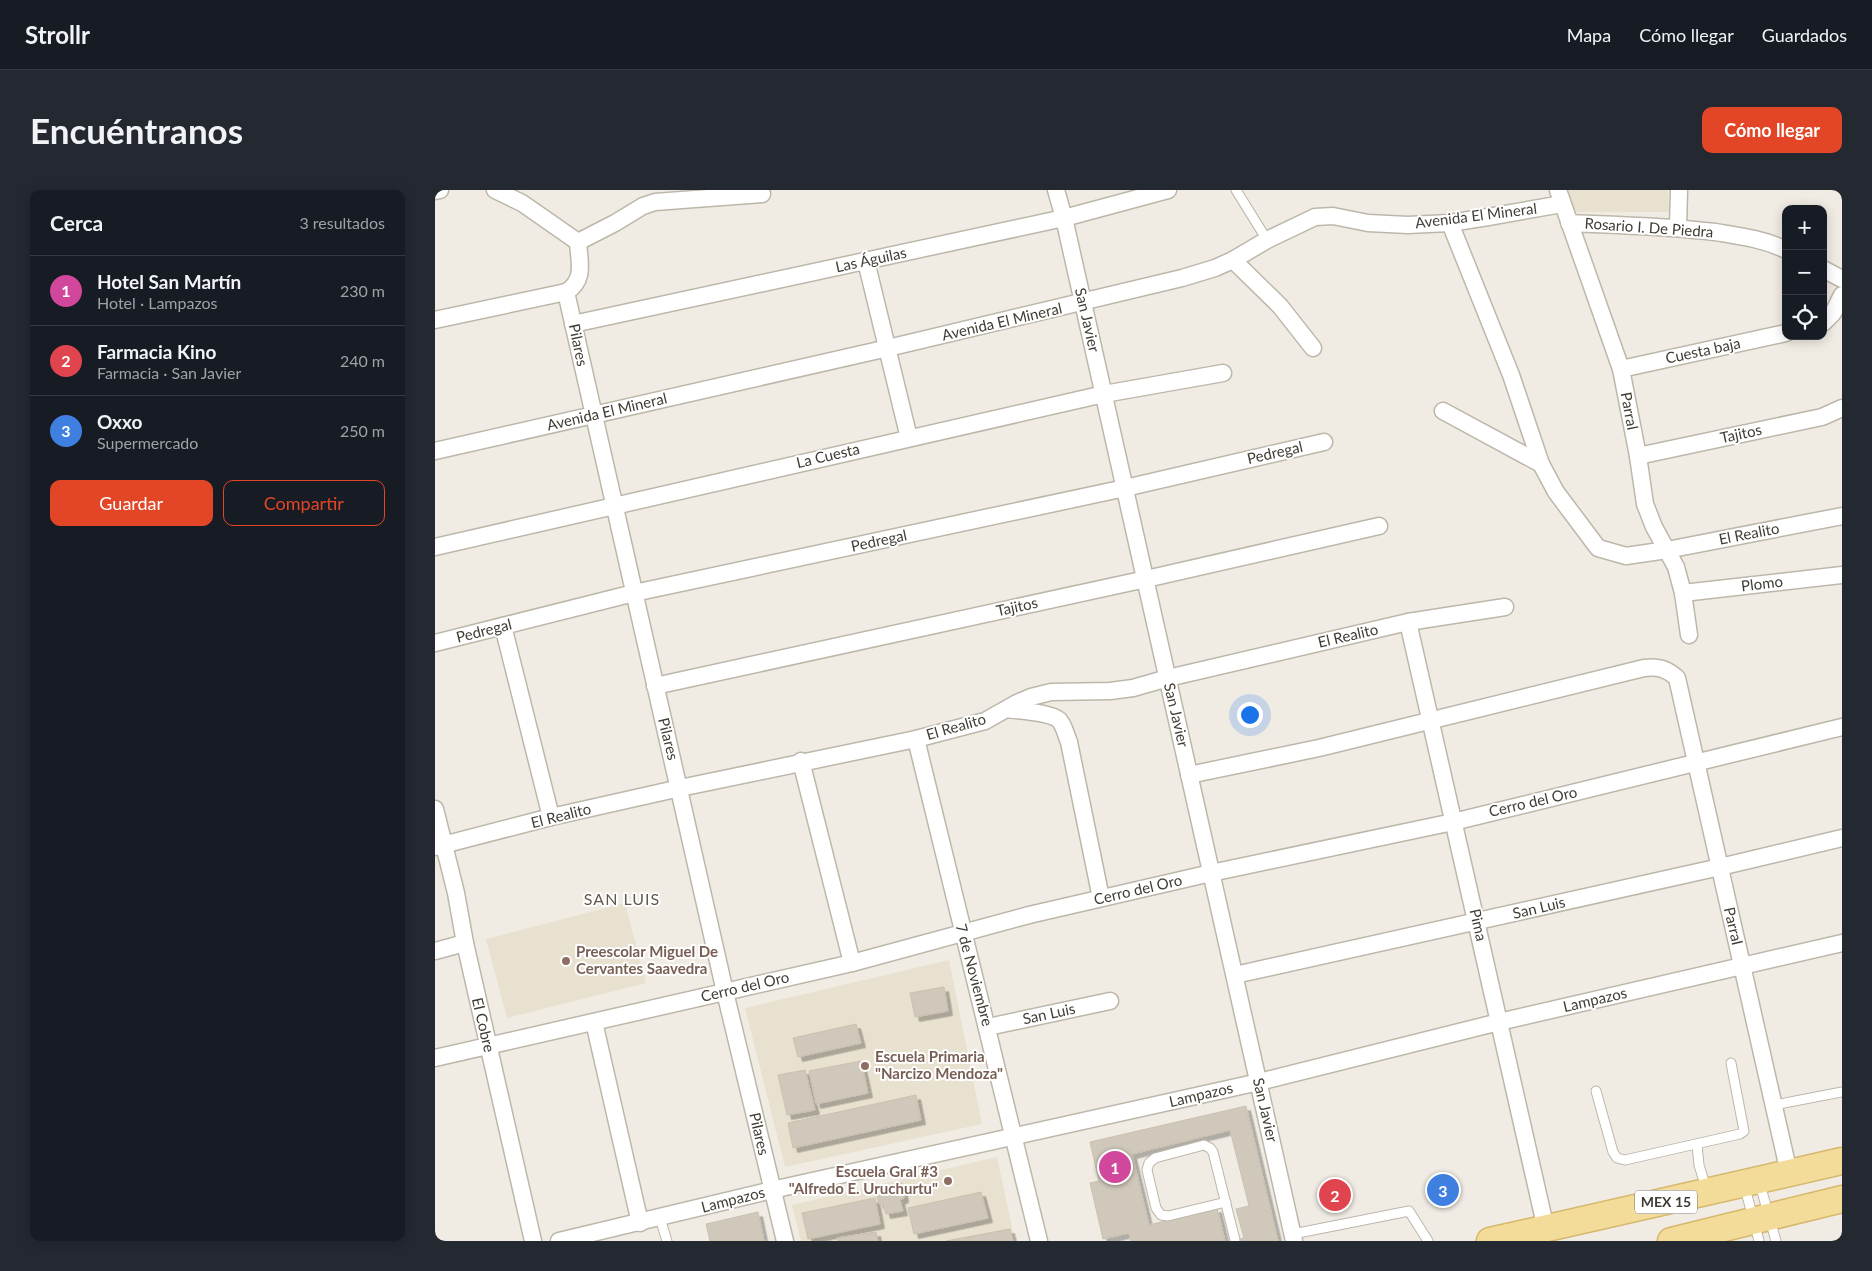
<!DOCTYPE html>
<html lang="es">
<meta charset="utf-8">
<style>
body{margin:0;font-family:Lato,sans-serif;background:#242831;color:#f1f3f6}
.controls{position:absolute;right:15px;top:15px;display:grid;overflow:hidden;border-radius:10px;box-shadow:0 2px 12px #0003}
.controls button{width:45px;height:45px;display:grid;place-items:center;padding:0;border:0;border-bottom:1px solid #363941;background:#171b24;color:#f1f3f6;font:25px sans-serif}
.you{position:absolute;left:814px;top:524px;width:18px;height:18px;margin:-12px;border:4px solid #fff;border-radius:50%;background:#1a73e8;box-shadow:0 0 0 8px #1a73e833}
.badge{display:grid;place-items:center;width:32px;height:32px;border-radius:50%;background:#e34627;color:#fff;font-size:16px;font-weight:700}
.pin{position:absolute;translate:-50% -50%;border:2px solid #fff;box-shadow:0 1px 5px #0006}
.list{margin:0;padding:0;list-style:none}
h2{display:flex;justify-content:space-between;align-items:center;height:65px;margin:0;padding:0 20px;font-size:21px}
h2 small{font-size:16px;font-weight:400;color:#9ea1a6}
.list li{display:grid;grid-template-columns:32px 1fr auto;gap:15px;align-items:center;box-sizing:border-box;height:70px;padding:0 20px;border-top:1px solid #363941}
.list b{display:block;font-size:19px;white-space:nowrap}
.list p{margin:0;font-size:16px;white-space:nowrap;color:#9ea1a6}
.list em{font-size:16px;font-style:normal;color:#9ea1a6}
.actions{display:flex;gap:10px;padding:15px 20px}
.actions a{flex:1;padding:11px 0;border:1px solid #e34627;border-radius:10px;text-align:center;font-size:18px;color:#e34627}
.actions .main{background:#e34627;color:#fff}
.icon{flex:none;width:28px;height:28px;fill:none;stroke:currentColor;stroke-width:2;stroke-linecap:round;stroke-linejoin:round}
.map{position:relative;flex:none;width:1407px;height:1051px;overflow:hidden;border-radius:10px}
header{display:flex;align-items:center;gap:30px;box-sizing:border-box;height:70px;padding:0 25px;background:#171b24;border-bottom:1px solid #363941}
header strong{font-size:24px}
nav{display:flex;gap:28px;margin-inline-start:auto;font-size:18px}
.intro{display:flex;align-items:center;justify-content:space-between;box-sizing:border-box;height:120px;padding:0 30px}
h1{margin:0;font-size:35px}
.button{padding:12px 22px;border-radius:10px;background:#e34627;color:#fff;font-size:18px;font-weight:700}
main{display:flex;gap:30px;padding:0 30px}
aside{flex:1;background:#171b24;border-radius:10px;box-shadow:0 2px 12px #0003}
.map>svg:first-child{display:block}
</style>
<header>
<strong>Strollr</strong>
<nav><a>Mapa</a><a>Cómo llegar</a><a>Guardados</a></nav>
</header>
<div class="intro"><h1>Encuéntranos</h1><a class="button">Cómo llegar</a></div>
<main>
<aside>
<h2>Cerca<small>3 resultados</small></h2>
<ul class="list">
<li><span class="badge" style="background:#d1479c">1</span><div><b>Hotel San Martín</b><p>Hotel · Lampazos</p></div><em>230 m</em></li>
<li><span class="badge" style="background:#e0444e">2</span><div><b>Farmacia Kino</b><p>Farmacia · San Javier</p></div><em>240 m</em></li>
<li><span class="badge" style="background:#3f7fe0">3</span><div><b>Oxxo</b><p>Supermercado</p></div><em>250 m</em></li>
</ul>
<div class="actions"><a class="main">Guardar</a><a>Compartir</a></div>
</aside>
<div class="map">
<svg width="1407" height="1051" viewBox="0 0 1407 1051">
<defs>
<filter id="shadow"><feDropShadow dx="4.5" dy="4.5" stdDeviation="0" flood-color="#0004"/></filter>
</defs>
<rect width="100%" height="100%" fill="#f0ece4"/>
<g fill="#e8e1cf">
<path d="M1130,0H1233L1234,22H1135Z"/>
<path d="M190,713L211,793L72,828L51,749Z"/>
<path d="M514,770L547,934L350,977L310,818Z"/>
<path d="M562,967L580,1051H366L357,1015Z"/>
</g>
<g fill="#d0c8ba" stroke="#cac0ae" filter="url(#shadow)">
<path d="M509,797L513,821L480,827L475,803Z"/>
<path d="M421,834L426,853L363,867L358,848Z"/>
<path d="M426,871L433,903L381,914L374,881Z"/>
<path d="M370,880L380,920L352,925L343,885Z"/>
<path d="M481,905L486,930L358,958L353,933Z"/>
<path d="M811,916L843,1051H798L809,1048L801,1019L814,1016L795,940L697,964L714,1035L782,1018L790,1051H696L694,1043L668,1049L655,993L664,991L655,952Z"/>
<path d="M467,993L469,1008L465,1010L468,1021L451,1024L448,1014H444L441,1003L446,1002V998Z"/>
<path d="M546,1002L553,1028L479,1044L473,1018Z"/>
<path d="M440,1008L445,1034L373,1049L367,1023Z"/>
<path d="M323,1022L329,1051H275L271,1034Z"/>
<path d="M575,1039L578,1051H511Z"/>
<path d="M441,1042L443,1051H403L402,1048Z"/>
</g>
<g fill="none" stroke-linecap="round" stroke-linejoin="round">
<defs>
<g id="service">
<path d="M801,0L832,50"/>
<path d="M1161,901L1178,962L1182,968L1190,970L1305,944L1309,941L1296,873"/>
<path d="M1339,915L1407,902"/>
<path d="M1262,955L1264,975L1272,1001"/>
<path d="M1324,991L1341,1051"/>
<path d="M1309,994L1324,1051"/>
<path d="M791,1012L733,1026L726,1025L721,1018L712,980L714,973L720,968L769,955L775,958L778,962L800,1050"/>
<path d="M225,1028L232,1051"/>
<path d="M858,1044L974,1021L993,1051"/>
</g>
<g id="minor">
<path d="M60,0L87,13L143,52"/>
<path d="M621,0L629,28L859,1051"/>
<path d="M1123,0L1186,179L1203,266L1210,314L1219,337L1241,377L1248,403L1254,445"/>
<path d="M0,1L5,0"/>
<path d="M1015,33L1076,185L1106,274L1121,302L1163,358L1191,366L1232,360L1407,326"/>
<path d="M1134,33C1183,35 1232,36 1280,42C1304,46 1329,49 1351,60"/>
<path d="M1243,37L1244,0"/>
<path d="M143,52C144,71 151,90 131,102L290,802L350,1051"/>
<path d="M143,52L180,33L208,16L220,12L327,4"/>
<path d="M798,70L845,116L878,158"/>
<path d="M431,71L474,248"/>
<path d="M1388,79L1407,89"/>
<path d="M0,130L131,102"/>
<path d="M1388,133L1398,123L1407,105"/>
<path d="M138,134L629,28L733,0"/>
<path d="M1186,179L1351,143"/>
<path d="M1008,221L1106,274"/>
<path d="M0,261L453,158L747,88L780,78L798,70L832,50L880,27L898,26L933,33L973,35L1015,33L1053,27L1127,14"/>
<path d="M1203,266L1387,227L1407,218"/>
<path d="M0,357L669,204L788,183"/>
<path d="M1248,403L1407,385"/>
<path d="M973,432L1111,1039"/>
<path d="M68,436L116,627"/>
<path d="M0,453L199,403L690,298L889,252"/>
<path d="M220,496L711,389L944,336"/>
<path d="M572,519C584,521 615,522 624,530C629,535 631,545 634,552L666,708"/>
<path d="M481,549L604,1051"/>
<path d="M366,571L417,773"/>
<path d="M754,585L884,558L1209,478C1223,476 1232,479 1242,488L1354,983"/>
<path d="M0,619L21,703L30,753L98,1051"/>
<path d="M0,657L116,627L245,598L481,549L550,531L582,513L596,507L616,502L675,501L698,498L733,488L973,432L1070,417"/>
<path d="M0,761L30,753"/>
<path d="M800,785L1285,677L1407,648"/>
<path d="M159,832L205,1033"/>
<path d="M553,837L675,811"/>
<path d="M0,868L417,773L594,725L776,683L1018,632L1407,537"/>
<path d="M124,1051L337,1000L824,892L1064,832L1407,753"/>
</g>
<g id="primary">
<path d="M1055,1051L1407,971"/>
<path d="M1236,1051L1407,1009"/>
</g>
</defs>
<use href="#service" stroke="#bdb7aa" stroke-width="11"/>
<use href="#minor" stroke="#bdb7aa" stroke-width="19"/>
<use href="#primary" stroke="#d6b76b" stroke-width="29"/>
<use href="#service" stroke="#fff" stroke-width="9"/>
<use href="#minor" stroke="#fff" stroke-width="16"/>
<use href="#primary" stroke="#f3db99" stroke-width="26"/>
</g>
<g fill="#8d6e63" stroke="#fff" stroke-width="2">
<circle cx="131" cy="771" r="5"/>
<circle cx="430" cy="876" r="5"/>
<circle cx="513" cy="991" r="5"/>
</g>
<g text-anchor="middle" stroke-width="4" stroke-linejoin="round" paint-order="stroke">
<rect fill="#fff" stroke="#7a7671" stroke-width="1" x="1200" y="1000.5" width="62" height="23" rx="4"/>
<g font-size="14" font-weight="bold" fill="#413c34">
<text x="1231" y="1017">MEX 15</text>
</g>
<g font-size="15" fill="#413c34" stroke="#fff">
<text transform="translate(1041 26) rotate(-7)" y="5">Avenida El Mineral</text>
<text transform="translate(1214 38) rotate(4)" y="5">Rosario I. De Piedra</text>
<text transform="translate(436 70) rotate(-12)" y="5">Las Águilas</text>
<text transform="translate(652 130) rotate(77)" y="5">San Javier</text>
<text transform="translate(567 132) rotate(-13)" y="5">Avenida El Mineral</text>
<text transform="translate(143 155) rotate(78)" y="5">Pilares</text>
<text transform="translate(1268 161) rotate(-12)" y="5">Cuesta baja</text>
<text transform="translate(1194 221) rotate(79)" y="5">Parral</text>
<text transform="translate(172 222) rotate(-13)" y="5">Avenida El Mineral</text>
<text transform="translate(1306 244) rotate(-12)" y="5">Tajitos</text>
<text transform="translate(840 263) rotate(-13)" y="5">Pedregal</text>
<text transform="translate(393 266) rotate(-13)" y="5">La Cuesta</text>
<text transform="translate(1314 344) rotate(-11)" y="5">El Realito</text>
<text transform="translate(444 351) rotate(-12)" y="5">Pedregal</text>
<text transform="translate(1327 394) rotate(-7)" y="5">Plomo</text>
<text transform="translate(582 417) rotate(-12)" y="5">Tajitos</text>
<text transform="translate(49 441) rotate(-14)" y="5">Pedregal</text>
<text transform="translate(913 446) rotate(-13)" y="5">El Realito</text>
<text transform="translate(741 525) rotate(77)" y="5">San Javier</text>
<text transform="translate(521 537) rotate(-16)" y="5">El Realito</text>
<text transform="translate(233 549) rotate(76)" y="5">Pilares</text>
<text transform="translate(1098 612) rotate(-13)" y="5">Cerro del Oro</text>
<text transform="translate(126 626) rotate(-14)" y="5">El Realito</text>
<text transform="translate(703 700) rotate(-13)" y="5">Cerro del Oro</text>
<text transform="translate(1104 718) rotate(-13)" y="5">San Luis</text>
<text transform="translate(1043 735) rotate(77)" y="5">Pima</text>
<text transform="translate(1298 736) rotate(77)" y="5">Parral</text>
<text transform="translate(539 785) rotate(75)" y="5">7 de Noviembre</text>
<text transform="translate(310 797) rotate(-13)" y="5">Cerro del Oro</text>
<text transform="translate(1160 810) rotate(-13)" y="5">Lampazos</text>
<text transform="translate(614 824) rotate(-12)" y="5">San Luis</text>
<text transform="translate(48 835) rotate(77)" y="5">El Cobre</text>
<text transform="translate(766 905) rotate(-13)" y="5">Lampazos</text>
<text transform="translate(830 920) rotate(77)" y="5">San Javier</text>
<text transform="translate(324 944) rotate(77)" y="5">Pilares</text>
<text transform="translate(298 1010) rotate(-14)" y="5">Lampazos</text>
</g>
<g font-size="15" font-weight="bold" fill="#785e54" stroke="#fff" text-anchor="start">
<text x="141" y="767">Preescolar Miguel De<tspan x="141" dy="17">Cervantes Saavedra</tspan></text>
<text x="440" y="872">Escuela Primaria<tspan x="440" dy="17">"Narcizo Mendoza"</tspan></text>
<text x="503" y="987" text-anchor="end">Escuela Gral #3<tspan x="503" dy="17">"Alfredo E. Uruchurtu"</tspan></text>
</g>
<g font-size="16" letter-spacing="1" fill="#635a4d" stroke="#fff">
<text x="187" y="715">SAN LUIS</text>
</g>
</g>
</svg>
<div class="controls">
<button>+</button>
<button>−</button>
<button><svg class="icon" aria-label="locate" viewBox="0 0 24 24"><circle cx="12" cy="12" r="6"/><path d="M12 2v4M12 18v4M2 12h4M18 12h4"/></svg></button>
</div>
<div class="you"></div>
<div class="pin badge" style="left:680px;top:977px;background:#d1479c">1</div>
<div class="pin badge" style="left:900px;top:1005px;background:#e0444e">2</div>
<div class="pin badge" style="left:1008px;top:1000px;background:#3f7fe0">3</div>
</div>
</main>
